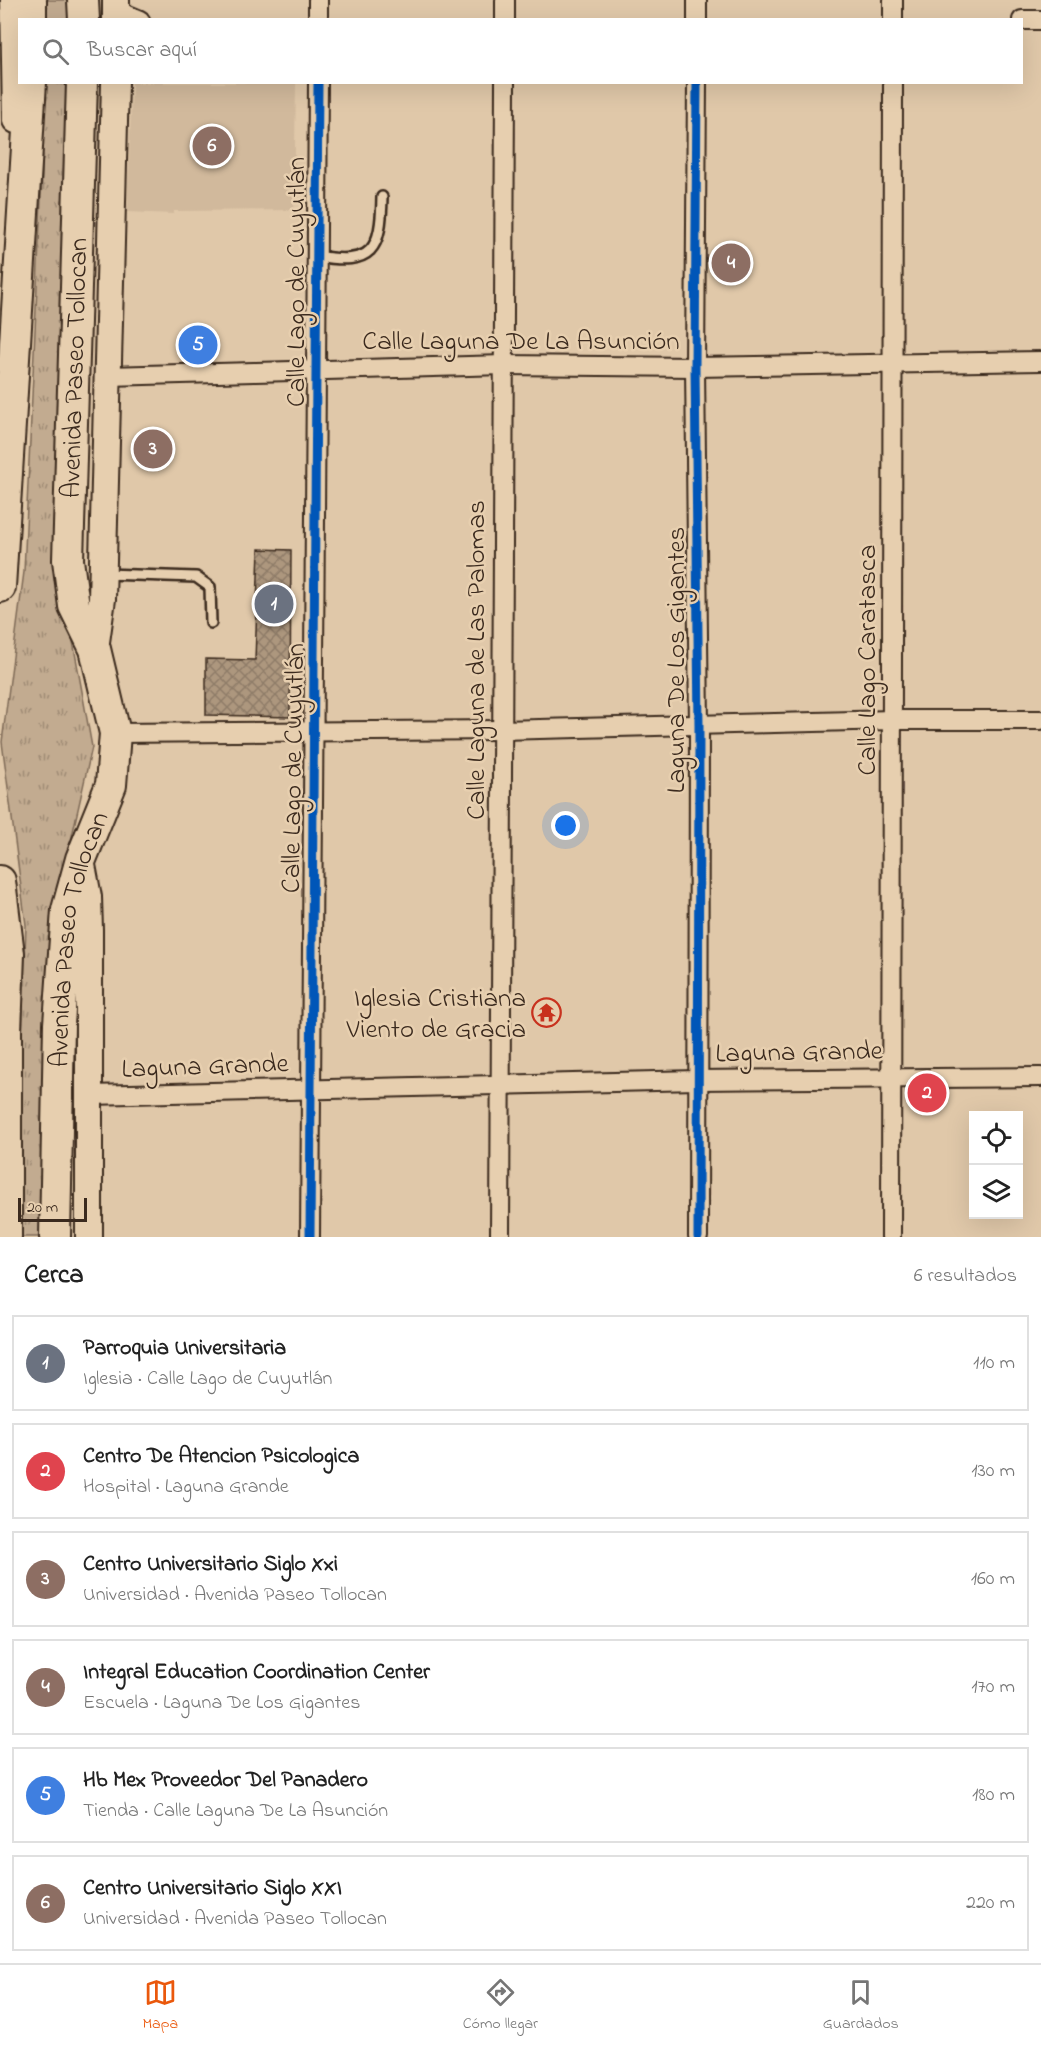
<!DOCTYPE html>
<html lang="es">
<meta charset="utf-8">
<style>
body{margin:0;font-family:"Indie Flower",sans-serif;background:#f2f2f2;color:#222}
.controls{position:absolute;right:18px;bottom:18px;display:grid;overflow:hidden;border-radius:0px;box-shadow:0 6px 24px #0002}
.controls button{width:54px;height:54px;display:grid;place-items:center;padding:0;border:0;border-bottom:2px solid #e0e0e0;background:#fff;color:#222;font:30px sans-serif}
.scale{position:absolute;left:18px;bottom:15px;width:69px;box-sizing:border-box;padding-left:6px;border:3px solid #3b2a1e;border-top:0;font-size:16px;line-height:21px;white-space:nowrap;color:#3b2a1e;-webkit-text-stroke:4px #e7cfaf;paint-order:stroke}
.you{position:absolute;left:566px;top:826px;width:21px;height:21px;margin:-15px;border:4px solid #fff;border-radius:50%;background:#1a73e8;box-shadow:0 0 0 9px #1a73e833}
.badge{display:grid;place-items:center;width:39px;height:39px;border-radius:50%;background:#ea580c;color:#fff;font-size:20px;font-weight:700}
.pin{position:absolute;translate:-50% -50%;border:3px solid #fff;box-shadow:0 2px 6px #0006}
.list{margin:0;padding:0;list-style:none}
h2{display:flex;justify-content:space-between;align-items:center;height:78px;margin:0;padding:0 24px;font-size:26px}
h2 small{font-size:20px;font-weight:400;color:#767676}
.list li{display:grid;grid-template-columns:39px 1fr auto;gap:18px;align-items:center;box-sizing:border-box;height:96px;margin:0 12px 12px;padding:0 12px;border:2px solid #e0e0e0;border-radius:0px}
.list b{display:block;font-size:22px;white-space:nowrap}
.list p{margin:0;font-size:20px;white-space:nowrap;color:#767676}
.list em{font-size:20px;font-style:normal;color:#767676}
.icon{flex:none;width:33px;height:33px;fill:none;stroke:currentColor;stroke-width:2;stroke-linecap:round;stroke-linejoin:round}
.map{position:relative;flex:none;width:1041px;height:1237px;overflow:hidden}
.search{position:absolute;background:#fff;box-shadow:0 6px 24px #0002;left:18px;right:18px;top:18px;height:66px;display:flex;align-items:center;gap:15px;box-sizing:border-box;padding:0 21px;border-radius:0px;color:#767676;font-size:22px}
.sheet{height:726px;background:#fff}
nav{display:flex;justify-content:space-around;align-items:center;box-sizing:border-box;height:84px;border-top:2px solid #e0e0e0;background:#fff;font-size:16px;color:#767676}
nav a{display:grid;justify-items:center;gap:3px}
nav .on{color:#ea580c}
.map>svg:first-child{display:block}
</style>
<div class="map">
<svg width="1041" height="1237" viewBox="0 0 1041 1237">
<defs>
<pattern id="grass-tufts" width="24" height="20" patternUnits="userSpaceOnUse" patternTransform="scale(1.5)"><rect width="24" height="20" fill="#c2ab90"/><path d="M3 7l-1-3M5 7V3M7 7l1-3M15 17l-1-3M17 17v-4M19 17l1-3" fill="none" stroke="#9f8b75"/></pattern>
<pattern id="building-cross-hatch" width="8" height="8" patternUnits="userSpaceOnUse" patternTransform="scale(1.5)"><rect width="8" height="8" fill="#ad977e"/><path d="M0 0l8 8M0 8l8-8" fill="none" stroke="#8e7b67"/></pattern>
</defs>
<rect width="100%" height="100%" fill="#e0c8a9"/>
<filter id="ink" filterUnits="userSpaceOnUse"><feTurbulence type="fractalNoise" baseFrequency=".0167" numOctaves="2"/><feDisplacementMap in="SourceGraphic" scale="12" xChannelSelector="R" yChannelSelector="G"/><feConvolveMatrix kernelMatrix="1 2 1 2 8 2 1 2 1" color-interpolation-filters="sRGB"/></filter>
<g filter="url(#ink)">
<path fill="#d1b99c" d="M132,83H296L294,210L174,211V214L127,212Z"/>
<g fill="url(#grass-tufts)" stroke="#7e6a57" stroke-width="1.5">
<path d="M45,0H69V19L45,20Z"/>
<path d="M68,82L63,586L92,747L54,916L44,1237H15L26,925L2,742L24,572L42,177L44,83Z"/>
</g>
<path fill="url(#building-cross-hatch)" stroke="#3b2a1e" stroke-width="1.5" d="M259,549L291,550L290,717L206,715V659L255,660Z"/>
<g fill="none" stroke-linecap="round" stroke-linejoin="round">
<defs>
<g id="service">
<path d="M317,256C373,266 381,250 382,197"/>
<path d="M105,574L196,577L210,587L211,623"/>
</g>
<g id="minor">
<path d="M318,0V20"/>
<path d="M505,0V20"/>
<path d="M697,0V20"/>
<path d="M893,0V20"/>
<path d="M116,10L140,20"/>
<path d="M1022,20H1041"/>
<path d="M697,82L695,367L699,726L698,1237"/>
<path d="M108,376L504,365L695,367L1041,361"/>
<path d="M115,733L501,730L893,720H1041"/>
<path d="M90,1095L697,1080L1041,1077"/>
<path d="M310,1237L318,82"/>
<path d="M500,1237L505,82"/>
<path d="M891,1237L893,82"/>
</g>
<g id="secondary">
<path d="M14,0L16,120"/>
<path d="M116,20V0"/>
<path d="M95,649L102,599L103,561L115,82"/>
<path d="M81,860L88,897L89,930V1237"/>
</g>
<g id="trunk">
<path d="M31,0V20"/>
<path d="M83,0L84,20"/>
<path d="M0,587L31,82"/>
<path d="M0,881L9,954L6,1031V1237"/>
<path id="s1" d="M55,1237L59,1024L67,910L81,859L111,785L115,733L95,649L74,606L68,560L82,82"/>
</g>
</defs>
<use href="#service" stroke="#3b2a1e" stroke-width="14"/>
<use href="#minor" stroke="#3b2a1e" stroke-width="22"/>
<use href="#secondary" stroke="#3b2a1e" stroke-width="30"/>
<use href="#trunk" stroke="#3b2a1e" stroke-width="34"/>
<use href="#service" stroke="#e7cfaf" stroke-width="9"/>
<use href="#minor" stroke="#e7cfaf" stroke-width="18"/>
<use href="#secondary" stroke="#e7cfaf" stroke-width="26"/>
<use href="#trunk" stroke="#e7cfaf" stroke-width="30"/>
<defs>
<g id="cycleway">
<path d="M697,82L695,367L699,726L698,1237"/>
<path d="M310,1237L318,82"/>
</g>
</defs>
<use href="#cycleway" stroke="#e7cfaf" stroke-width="13"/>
<use href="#cycleway" stroke="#0057b8" stroke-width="9"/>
</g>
</g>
<defs>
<symbol id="temple-ring" viewBox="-11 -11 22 22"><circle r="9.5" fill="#e7cfaf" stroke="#c8321e" stroke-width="1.5"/><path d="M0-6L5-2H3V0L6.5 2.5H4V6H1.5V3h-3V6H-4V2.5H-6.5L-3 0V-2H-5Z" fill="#c8321e"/></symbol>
</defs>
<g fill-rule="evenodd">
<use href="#temple-ring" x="530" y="996" width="33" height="33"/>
</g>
<g text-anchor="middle" stroke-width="5" stroke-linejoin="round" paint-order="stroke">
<g font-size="27" fill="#3b2a1e" stroke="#e7cfaf">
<text transform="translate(295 282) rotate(-90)" y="9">Calle Lago de Cuyutlán</text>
<text x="521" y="349">Calle Laguna De La Asunción</text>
<text dy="9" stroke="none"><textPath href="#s1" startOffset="885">Avenida Paseo Tollocan</textPath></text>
<text transform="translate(475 660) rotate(-90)" y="9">Calle Laguna de Las Palomas</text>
<text transform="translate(675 660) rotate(-90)" y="9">Laguna De Los Gigantes</text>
<text transform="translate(866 660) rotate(-90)" y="9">Calle Lago Caratasca</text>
<text transform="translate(292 768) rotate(-89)" y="9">Calle Lago de Cuyutlán</text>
<text dy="9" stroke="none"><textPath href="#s1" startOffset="300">Avenida Paseo Tollocan</textPath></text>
<text transform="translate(799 1051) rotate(-1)" y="9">Laguna Grande</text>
<text transform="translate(205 1065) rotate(-2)" y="9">Laguna Grande</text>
</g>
<g font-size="27" fill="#3b2a1e" stroke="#e7cfaf" text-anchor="end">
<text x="526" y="1006">Iglesia Cristiana<tspan x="526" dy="31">Viento de Gracia</tspan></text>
</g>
</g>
</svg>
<div class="controls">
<button><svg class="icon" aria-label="locate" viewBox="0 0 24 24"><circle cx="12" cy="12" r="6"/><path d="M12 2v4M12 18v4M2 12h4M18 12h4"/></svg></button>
<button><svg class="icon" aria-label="layers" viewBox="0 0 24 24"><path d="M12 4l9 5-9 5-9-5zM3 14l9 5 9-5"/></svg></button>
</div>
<div class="scale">20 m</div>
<div class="you"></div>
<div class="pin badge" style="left:274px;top:604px;background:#6b7280">1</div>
<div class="pin badge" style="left:927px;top:1093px;background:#e0444e">2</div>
<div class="pin badge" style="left:153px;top:449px;background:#8d6e63">3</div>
<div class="pin badge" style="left:731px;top:263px;background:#8d6e63">4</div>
<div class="pin badge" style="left:198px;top:345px;background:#3f7fe0">5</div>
<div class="pin badge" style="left:212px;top:146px;background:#8d6e63">6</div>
<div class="search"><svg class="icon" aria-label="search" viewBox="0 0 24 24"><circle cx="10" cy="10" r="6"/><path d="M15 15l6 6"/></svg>Buscar aquí</div>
</div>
<section class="sheet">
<h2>Cerca<small>6 resultados</small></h2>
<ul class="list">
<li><span class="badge" style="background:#6b7280">1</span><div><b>Parroquia Universitaria</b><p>Iglesia · Calle Lago de Cuyutlán</p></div><em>110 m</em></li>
<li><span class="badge" style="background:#e0444e">2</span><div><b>Centro De Atencion Psicologica</b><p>Hospital · Laguna Grande</p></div><em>130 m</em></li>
<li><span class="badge" style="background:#8d6e63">3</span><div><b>Centro Universitario Siglo Xxi</b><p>Universidad · Avenida Paseo Tollocan</p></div><em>160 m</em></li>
<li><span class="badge" style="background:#8d6e63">4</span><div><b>Integral Education Coordination Center</b><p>Escuela · Laguna De Los Gigantes</p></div><em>170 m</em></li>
<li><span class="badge" style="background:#3f7fe0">5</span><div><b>Hb Mex Proveedor Del Panadero</b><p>Tienda · Calle Laguna De La Asunción</p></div><em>180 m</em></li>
<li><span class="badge" style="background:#8d6e63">6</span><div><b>Centro Universitario Siglo XXI</b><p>Universidad · Avenida Paseo Tollocan</p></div><em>220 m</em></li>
</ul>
</section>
<nav>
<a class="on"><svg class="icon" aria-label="map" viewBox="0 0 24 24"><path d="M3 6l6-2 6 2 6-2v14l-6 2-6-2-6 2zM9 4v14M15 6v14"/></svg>Mapa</a>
<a><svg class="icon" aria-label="directions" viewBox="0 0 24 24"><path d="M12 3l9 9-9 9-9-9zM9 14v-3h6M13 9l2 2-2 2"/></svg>Cómo llegar</a>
<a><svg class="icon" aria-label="saved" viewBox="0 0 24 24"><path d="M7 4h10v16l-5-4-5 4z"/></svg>Guardados</a>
</nav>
